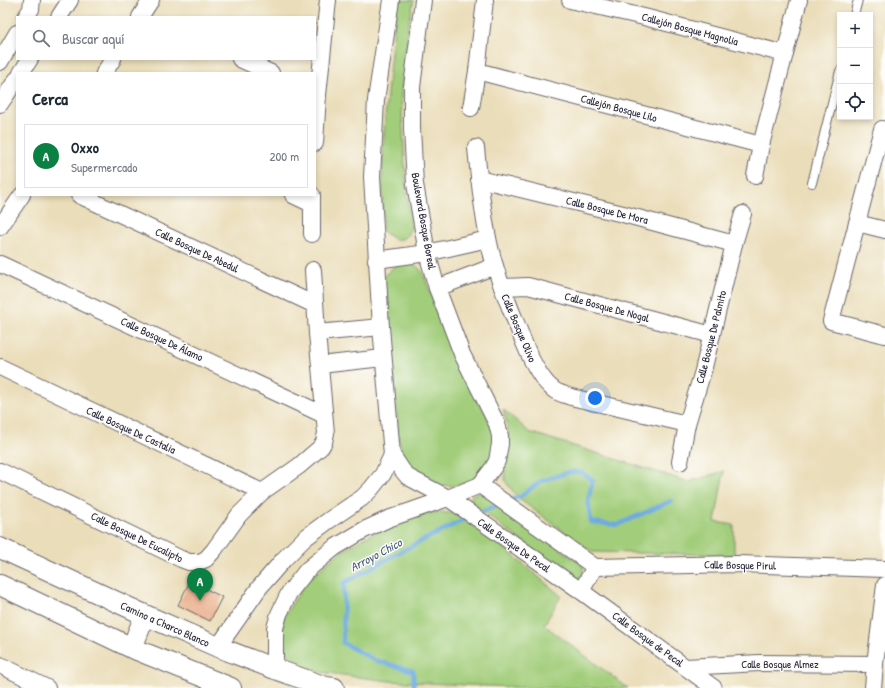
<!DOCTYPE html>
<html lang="es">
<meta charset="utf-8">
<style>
body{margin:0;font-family:"Patrick Hand",sans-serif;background:#f2f2f3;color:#1f2937}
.controls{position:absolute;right:12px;top:12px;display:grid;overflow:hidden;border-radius:0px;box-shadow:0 2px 6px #0003}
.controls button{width:36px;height:36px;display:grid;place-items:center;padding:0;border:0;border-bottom:1px solid #e0e1e3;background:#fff;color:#1f2937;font:20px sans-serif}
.you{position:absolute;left:595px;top:398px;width:14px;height:14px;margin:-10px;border:3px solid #fff;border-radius:50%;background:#1a73e8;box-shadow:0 0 0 6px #1a73e833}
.badge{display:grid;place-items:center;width:26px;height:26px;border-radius:50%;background:#0b8043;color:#fff;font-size:13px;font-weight:700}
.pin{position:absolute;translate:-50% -33px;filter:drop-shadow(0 1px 2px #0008)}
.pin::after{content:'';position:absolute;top:21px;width:14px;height:12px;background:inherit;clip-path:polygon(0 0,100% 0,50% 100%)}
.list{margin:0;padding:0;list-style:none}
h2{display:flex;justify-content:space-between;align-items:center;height:52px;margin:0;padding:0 16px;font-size:17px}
h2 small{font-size:13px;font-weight:400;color:#747a83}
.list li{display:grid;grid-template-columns:26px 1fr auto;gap:12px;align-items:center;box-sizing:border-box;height:64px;margin:0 8px 8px;padding:0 8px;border:1px solid #e0e1e3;border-radius:0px}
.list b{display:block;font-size:15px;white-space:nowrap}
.list p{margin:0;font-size:13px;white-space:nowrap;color:#747a83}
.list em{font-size:13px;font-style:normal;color:#747a83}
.icon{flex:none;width:22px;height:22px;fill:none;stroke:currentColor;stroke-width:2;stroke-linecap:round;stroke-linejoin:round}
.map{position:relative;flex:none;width:885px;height:688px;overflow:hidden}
.search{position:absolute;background:#fff;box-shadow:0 2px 6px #0003;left:16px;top:16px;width:300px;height:44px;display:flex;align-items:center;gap:10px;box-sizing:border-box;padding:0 14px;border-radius:0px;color:#747a83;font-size:15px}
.panel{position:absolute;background:#fff;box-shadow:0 2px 6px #0003;left:16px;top:72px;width:300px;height:124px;border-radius:0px}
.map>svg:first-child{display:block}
</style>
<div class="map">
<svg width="885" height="688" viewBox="0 0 885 688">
<rect width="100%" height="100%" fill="#fdfcf7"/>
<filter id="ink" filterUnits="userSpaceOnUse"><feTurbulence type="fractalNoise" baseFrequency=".025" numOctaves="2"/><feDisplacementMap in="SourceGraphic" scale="8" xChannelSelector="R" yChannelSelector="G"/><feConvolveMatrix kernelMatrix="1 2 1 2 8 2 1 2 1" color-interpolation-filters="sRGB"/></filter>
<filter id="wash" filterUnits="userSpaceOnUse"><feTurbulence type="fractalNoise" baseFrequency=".012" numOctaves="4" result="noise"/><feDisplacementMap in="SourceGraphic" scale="16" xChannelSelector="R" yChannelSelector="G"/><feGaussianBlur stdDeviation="0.9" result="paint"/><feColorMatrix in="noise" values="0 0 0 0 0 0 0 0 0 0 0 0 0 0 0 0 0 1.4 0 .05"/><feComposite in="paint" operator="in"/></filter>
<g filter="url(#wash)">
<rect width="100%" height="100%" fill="#eaddb9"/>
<g fill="#a2cd7a" stroke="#62785a">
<path d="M397,0H414L409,22L401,95L406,184L411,228L406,237L401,239L395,240L391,237L386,234L383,230C383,214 382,199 382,184C383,122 390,61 397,0Z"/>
<path d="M411,263C417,266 421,269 424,275L439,318L452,349L493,429L495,447L483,472L472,480L460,485L451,486L435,484L416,476L403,458L399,440L384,279C391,265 397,264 411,263Z"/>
<path d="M503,409L529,432L689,482L724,471L715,522L734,525V555L592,552L519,499L505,481V462L509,442L507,424Z"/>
<path d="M480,492L583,565C584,570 583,578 577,579C574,579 572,578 570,578L473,504L471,498L472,495Z"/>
<path d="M441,512L457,514L471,520L561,596L544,625L628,688H527L389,681L312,671L296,662L288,654L284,645L282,635L284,616L308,580L340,552L371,534L400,521L426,513Z"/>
</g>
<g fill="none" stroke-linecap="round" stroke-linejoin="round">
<g stroke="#6cabdf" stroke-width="4.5">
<path d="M513,499L521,496L541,481L569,472H580L593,480L588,500L591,522L617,525L671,501"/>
<path d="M482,512L496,506"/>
<path d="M414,686L413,671L374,660L343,643L344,583L396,554L467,518"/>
</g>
</g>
<g id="blocks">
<path fill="#eab190" d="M190,581L222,597L210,621L178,605Z"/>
</g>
</g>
<g filter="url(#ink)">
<use href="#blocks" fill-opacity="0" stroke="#686367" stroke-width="1"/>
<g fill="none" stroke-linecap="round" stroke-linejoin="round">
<defs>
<g id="service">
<path d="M854,15L858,0"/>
<path d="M812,183L840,71"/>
</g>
<g id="minor">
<path d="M391,0L376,100L372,177L381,327L392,455L402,470L408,477L448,498L581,591L714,688"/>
<path d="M570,0L644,17L785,54"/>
<path d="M26,17L31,9L32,0"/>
<path d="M59,17L70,0"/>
<path d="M140,17L151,0"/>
<path d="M240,59L271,73"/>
<path d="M0,62L17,33"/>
<path d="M477,71L761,145"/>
<path d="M21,73L30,59"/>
<path d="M104,73L113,59"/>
<path d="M0,104L17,79"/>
<path d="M471,108L477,71L485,0"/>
<path d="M885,130L882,129L831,321L885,335"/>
<path d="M315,143L318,95L328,0"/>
<path d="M476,148C479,178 482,209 488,238C494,270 507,300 519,330C526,349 538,378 554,390C558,393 566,395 571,397L687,424"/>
<path d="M755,176L761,145L799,0"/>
<path d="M479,179L623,214L734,244"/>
<path d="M79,195L315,305"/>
<path d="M293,195L312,204"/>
<path d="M857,223L885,230"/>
<path d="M0,227L22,195"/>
<path d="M312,234V195"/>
<path d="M376,260L427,253L488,239"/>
<path d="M0,264L324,415"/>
<path d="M502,287L528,286L712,335"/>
<path d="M437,288L495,266"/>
<path d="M317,333L381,327"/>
<path d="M320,365L383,358"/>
<path d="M0,367L262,492"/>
<path d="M680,462L687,424L703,371L734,244L743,214"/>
<path d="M0,471L181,559L189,562H199L206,559L214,550L239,515L262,492L299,466L321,447L324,442L326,433L317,333L313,270"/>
<path d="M480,485L595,567"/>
<path d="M595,567L738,564L885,569"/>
<path d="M581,591L595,567"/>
<path d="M218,647L259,588L284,559L305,538L328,521L362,498L371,489L383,474L392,455"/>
<path d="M0,665L47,688"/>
<path d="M686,667L759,663L875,664"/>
<path d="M275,669V628L279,614L289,593L307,570L334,548L364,530L388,519L448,498L480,485L493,468L497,461L500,444V436L497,424L462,354L437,288L427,253L415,184L412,129V87L423,0"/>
<path d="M873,688L875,664L885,585"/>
</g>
<g id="tertiary">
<path d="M0,548L145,615L218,647L275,669L326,687L334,688"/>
<path d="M0,585L132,648L231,688"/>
<path d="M132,648L145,615"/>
</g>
</defs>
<use href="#service" stroke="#686367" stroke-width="10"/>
<use href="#minor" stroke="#686367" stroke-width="18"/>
<use href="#tertiary" stroke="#686367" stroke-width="22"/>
<use href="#service" stroke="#fff" stroke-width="8"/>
<use href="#minor" stroke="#fff" stroke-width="16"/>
<use href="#tertiary" stroke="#fff" stroke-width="20"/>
</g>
</g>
<g text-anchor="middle" stroke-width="3" stroke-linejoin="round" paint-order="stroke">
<g font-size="11" fill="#22223b" stroke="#fdfcf7">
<text transform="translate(690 29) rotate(15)" y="4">Callejón Bosque Magnolia</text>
<text transform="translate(619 108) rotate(15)" y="4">Callejón Bosque Lilo</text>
<text transform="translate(607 210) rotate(14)" y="4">Calle Bosque De Mora</text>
<text transform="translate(424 221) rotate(80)" y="4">Boulevard Bosque Boreal</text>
<text transform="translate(197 250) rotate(25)" y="4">Calle Bosque De Abedul</text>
<text transform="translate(607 307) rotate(15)" y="4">Calle Bosque De Nogal</text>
<text transform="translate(519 328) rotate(67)" y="4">Calle Bosque Olivo</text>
<text transform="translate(711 337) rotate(-76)" y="4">Calle Bosque De Palmito</text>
<text transform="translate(162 339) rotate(25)" y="4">Calle Bosque De Álamo</text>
<text transform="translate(131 430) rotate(25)" y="4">Calle Bosque De Castalia</text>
<text transform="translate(137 537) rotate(26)" y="4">Calle Bosque De Eucalipto</text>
<text transform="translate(514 545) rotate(35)" y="4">Calle Bosque De Pecal</text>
<text transform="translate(740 565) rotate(1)" y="4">Calle Bosque Pirul</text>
<text transform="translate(165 624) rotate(24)" y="4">Camino a Charco Blanco</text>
<text transform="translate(648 639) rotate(36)" y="4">Calle Bosque de Pecal</text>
<text x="780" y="668">Calle Bosque Almez</text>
</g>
<g font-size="12" font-style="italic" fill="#40597d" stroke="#fdfcf7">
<text transform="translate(376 555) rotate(-28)" y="4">Arroyo Chico</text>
</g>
</g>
</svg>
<div class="controls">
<button>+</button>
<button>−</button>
<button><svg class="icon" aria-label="locate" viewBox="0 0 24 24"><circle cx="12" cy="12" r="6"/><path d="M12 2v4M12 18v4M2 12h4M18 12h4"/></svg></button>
</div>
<div class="you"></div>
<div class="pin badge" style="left:200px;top:601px">A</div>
<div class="search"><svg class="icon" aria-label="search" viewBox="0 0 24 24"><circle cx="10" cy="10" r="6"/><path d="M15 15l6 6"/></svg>Buscar aquí</div>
<section class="panel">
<h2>Cerca<small></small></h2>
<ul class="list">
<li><span class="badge">A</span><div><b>Oxxo</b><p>Supermercado</p></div><em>200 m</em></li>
</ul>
</section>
</div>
